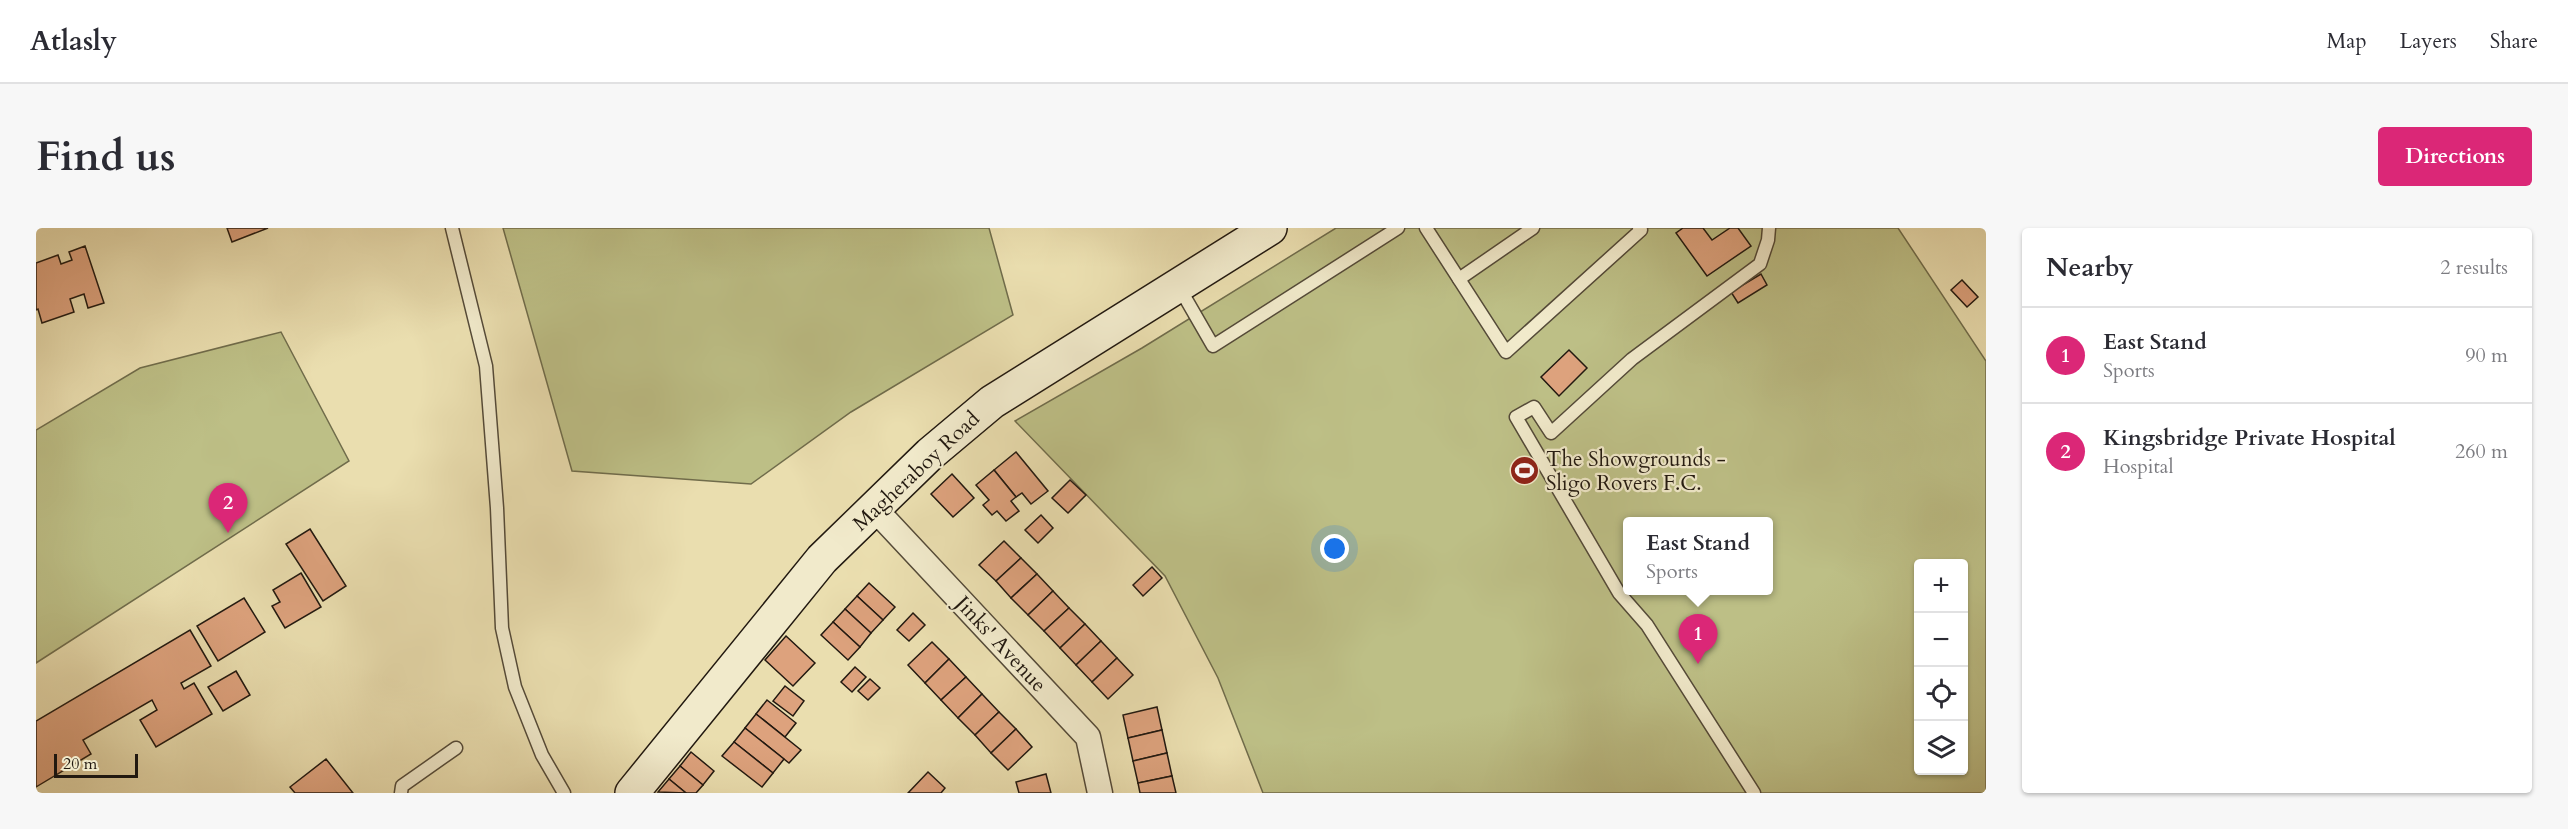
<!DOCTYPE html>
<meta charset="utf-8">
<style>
body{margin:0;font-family:Cardo,serif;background:#f7f7f7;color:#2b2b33}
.controls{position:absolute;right:18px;bottom:18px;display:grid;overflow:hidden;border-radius:6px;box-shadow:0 2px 4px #0004}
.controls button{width:54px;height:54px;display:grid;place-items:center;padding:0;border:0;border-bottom:2px solid #e1e1e2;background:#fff;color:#2b2b33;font:30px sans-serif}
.scale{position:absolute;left:18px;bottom:15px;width:84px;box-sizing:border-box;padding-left:6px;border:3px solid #221910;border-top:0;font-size:16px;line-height:21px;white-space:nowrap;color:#221910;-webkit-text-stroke:4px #f1eacb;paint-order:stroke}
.you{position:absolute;left:1299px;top:321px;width:21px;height:21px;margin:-15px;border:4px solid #fff;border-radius:50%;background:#1a73e8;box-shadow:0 0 0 9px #1a73e833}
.badge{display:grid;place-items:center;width:39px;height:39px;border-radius:50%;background:#db2777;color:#fff;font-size:20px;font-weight:700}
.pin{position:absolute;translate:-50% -50px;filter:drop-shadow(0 2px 3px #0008)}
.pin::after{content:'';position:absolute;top:32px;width:21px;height:18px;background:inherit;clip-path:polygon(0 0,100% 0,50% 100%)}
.popup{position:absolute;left:1587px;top:289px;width:150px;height:78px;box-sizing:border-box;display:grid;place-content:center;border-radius:6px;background:#fff;filter:drop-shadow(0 2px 4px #0005);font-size:20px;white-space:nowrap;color:#7c7c81}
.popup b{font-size:22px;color:#2b2b33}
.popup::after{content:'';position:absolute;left:50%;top:100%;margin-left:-12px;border:12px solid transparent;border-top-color:#fff}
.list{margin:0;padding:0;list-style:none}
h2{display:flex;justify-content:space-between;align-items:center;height:78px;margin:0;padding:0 24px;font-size:26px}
h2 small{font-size:20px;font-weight:400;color:#7c7c81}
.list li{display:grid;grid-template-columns:39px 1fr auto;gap:18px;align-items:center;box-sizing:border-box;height:96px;padding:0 24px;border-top:2px solid #e1e1e2}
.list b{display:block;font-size:22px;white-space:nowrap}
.list p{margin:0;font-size:20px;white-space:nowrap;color:#7c7c81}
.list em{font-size:20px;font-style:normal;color:#7c7c81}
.icon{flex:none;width:33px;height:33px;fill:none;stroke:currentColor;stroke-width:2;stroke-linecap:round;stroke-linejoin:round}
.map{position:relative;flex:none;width:1950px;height:565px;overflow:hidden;border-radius:6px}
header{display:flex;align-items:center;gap:36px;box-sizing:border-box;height:84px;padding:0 30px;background:#fff;border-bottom:2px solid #e1e1e2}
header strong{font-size:28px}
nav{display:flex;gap:33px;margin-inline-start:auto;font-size:21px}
.intro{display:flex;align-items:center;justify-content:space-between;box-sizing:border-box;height:144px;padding:0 36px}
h1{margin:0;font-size:42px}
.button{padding:15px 27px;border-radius:6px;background:#db2777;color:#fff;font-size:21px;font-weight:700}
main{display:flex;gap:36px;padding:0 36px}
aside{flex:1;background:#fff;border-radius:6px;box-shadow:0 2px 4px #0004}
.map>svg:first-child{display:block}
</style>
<header>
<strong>Atlasly</strong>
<nav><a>Map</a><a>Layers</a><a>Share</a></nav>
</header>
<div class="intro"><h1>Find us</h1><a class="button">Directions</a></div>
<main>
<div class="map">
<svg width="1950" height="565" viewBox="0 0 1950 565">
<rect width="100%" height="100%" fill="#eadeaf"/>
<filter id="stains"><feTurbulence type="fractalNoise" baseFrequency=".00333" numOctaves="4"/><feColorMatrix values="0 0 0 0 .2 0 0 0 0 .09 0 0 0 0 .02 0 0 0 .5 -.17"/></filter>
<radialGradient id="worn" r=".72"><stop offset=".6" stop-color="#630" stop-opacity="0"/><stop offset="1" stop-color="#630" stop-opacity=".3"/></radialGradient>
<g fill="#bdbf86" stroke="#706c4b" stroke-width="1.5" fill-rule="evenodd">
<path d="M467,0H953L977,87L815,184L715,256L536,243Z"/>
<path d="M1300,0H1862L1950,133V565H1227L1182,450L1129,348L979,193L1106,120ZM1592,294H1732V362H1592ZM1882,335H1928V542H1882Z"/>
<path d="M245,104L313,233L0,435V202L104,140Z"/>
</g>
<g fill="#dda27d" stroke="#221910" stroke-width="1.5">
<path d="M191,0H232L196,14Z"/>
<path d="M1647,0H1667L1676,12L1694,0H1702L1715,18L1671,48L1640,5Z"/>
<path d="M49,18L68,75L52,80L48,66L34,71L38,84L6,95L2,81L0,82V35L22,27L25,36L36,32L33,24Z"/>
<path d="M1725,46L1731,57L1702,75L1695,64Z"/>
<path d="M1926,52L1942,69L1931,79L1915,62Z"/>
<path d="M1533,122L1551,140L1523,168L1505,149Z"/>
<path d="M980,224L1012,263L995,276L986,265L980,269L958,242Z"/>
<path d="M958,242L980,269L975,273L983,283L970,293L961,283L956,287L947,277L953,272L940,257Z"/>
<path d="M916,246L938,270L917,289L895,266Z"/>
<path d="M1034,252L1050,267L1032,285L1016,270Z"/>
<path d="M1005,287L1017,300L1002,315L989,302Z"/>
<path d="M274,301L310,358L287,373L250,316Z"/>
<path d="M968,313L985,330L960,353L943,337Z"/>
<path d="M985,330L1001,346L975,370L960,353Z"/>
<path d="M1116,339L1126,350L1107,368L1097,357Z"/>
<path d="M265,345L285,379L249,400L236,378L244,374L237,362Z"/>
<path d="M1001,346L1017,363L992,387L975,370Z"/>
<path d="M833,355L859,379L847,392L821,368Z"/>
<path d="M1017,363L1033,380L1008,403L992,387Z"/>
<path d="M821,368L847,392L835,405L809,381Z"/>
<path d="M208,370L229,404L182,433L161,398Z"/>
<path d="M1033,380L1049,396L1024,420L1008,403Z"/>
<path d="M809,381L835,405L824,419L797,394Z"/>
<path d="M877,385L889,397L873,413L861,402Z"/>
<path d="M797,394L824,419L812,432L785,407Z"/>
<path d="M1049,396L1065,413L1040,437L1024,420Z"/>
<path d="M154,402L175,438L145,455L148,461L158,455L176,486L120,519L104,492L121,482L116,472L47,512L55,526L0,559V493Z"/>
<path d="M750,408L779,435L757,458L729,432Z"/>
<path d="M1065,413L1081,430L1056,454L1040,437Z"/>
<path d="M896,414L913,431L889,455L872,437Z"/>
<path d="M1081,430L1097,447L1072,471L1056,454Z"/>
<path d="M913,431L930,449L905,472L889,455Z"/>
<path d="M819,439L830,449L816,464L805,454Z"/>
<path d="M200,443L214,467L187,483L172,459Z"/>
<path d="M930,449L946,466L922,490L905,472Z"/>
<path d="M834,451L844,460L832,472L822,463Z"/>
<path d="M749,458L768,473L757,488L737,473Z"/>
<path d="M946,466L963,484L939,507L922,490Z"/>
<path d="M731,472L760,495L749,509L720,486Z"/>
<path d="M1121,479L1126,502L1092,510L1087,487Z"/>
<path d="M963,484L980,501L955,525L939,507Z"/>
<path d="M720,486L765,522L753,535L709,500Z"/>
<path d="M709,500L748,531L737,545L698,514Z"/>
<path d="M980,501L996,519L972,542L955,525Z"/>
<path d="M1126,502L1131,525L1097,533L1092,510Z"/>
<path d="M698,514L737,545L726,559L686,528Z"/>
<path d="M655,524L678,543L667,557L644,538Z"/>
<path d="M1131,525L1136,548L1102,555L1097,533Z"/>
<path d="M290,531L317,565H259L254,559Z"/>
<path d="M644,538L667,557L660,565H650L633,551Z"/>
<path d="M892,544L909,560L905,565H872Z"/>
<path d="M1010,546L1015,565H983L980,554Z"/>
<path d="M1136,548L1140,565H1104L1102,555Z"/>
<path d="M633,551L650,565L622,564Z"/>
</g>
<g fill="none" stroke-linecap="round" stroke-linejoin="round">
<defs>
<g id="lane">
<path d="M416,0L450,138L461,280L466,400L479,459L506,527L528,565"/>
<path d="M1390,0L1470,124L1605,2L1603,0"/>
<path d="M1423,51L1497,0"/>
<path d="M1143,59L1177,118L1362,0"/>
<path d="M365,565L366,558L420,520"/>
<path d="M1718,565L1611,397L1583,365L1480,189L1498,179L1515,205L1596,131L1724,36L1732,12L1733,0"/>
</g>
<path id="street" d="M837,283L850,293L1052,509L1064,565"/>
<path id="secondary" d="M596,565L786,331L894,226L956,174L1234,0"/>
</defs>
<use href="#lane" stroke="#544a38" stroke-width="15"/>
<use href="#street" stroke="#544a38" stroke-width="27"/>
<use href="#secondary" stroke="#221910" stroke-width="36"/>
<use href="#lane" stroke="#f1eacb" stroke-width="12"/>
<use href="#street" stroke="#f1eacb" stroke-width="24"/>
<use href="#secondary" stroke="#f1eacb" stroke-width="33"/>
</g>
<defs>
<symbol id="stadium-disc" viewBox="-11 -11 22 22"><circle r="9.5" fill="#8f2418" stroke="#f1eacb"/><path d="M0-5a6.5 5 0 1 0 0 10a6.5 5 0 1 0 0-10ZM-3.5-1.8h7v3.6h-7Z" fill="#fff"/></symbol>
</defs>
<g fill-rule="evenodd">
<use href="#stadium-disc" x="1472" y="226" width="33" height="33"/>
</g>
<g text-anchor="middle" stroke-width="4.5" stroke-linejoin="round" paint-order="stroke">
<g font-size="21" fill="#221910" stroke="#f1eacb" text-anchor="start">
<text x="1510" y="238">The Showgrounds -<tspan x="1510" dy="24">Sligo Rovers F.C.</tspan></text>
</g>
<g font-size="21" fill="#221910" stroke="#f1eacb">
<text transform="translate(880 243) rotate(-43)" y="7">Magheraboy Road</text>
<text transform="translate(965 416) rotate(47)" y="7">Jinks' Avenue</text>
</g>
</g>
<rect width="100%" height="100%" filter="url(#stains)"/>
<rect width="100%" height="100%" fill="url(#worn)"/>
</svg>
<div class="controls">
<button>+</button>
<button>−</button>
<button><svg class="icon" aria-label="locate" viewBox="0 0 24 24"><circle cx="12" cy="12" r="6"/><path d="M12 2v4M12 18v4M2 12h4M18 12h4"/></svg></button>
<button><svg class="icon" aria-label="layers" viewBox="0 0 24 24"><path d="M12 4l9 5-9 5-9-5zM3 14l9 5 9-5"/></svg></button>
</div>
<div class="scale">20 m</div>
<div class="you"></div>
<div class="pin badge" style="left:1662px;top:436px">1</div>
<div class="popup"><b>East Stand</b>Sports</div>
<div class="pin badge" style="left:192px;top:305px">2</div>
</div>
<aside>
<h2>Nearby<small>2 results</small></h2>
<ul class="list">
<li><span class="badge">1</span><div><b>East Stand</b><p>Sports</p></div><em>90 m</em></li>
<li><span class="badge">2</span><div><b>Kingsbridge Private Hospital</b><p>Hospital</p></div><em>260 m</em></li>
</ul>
</aside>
</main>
